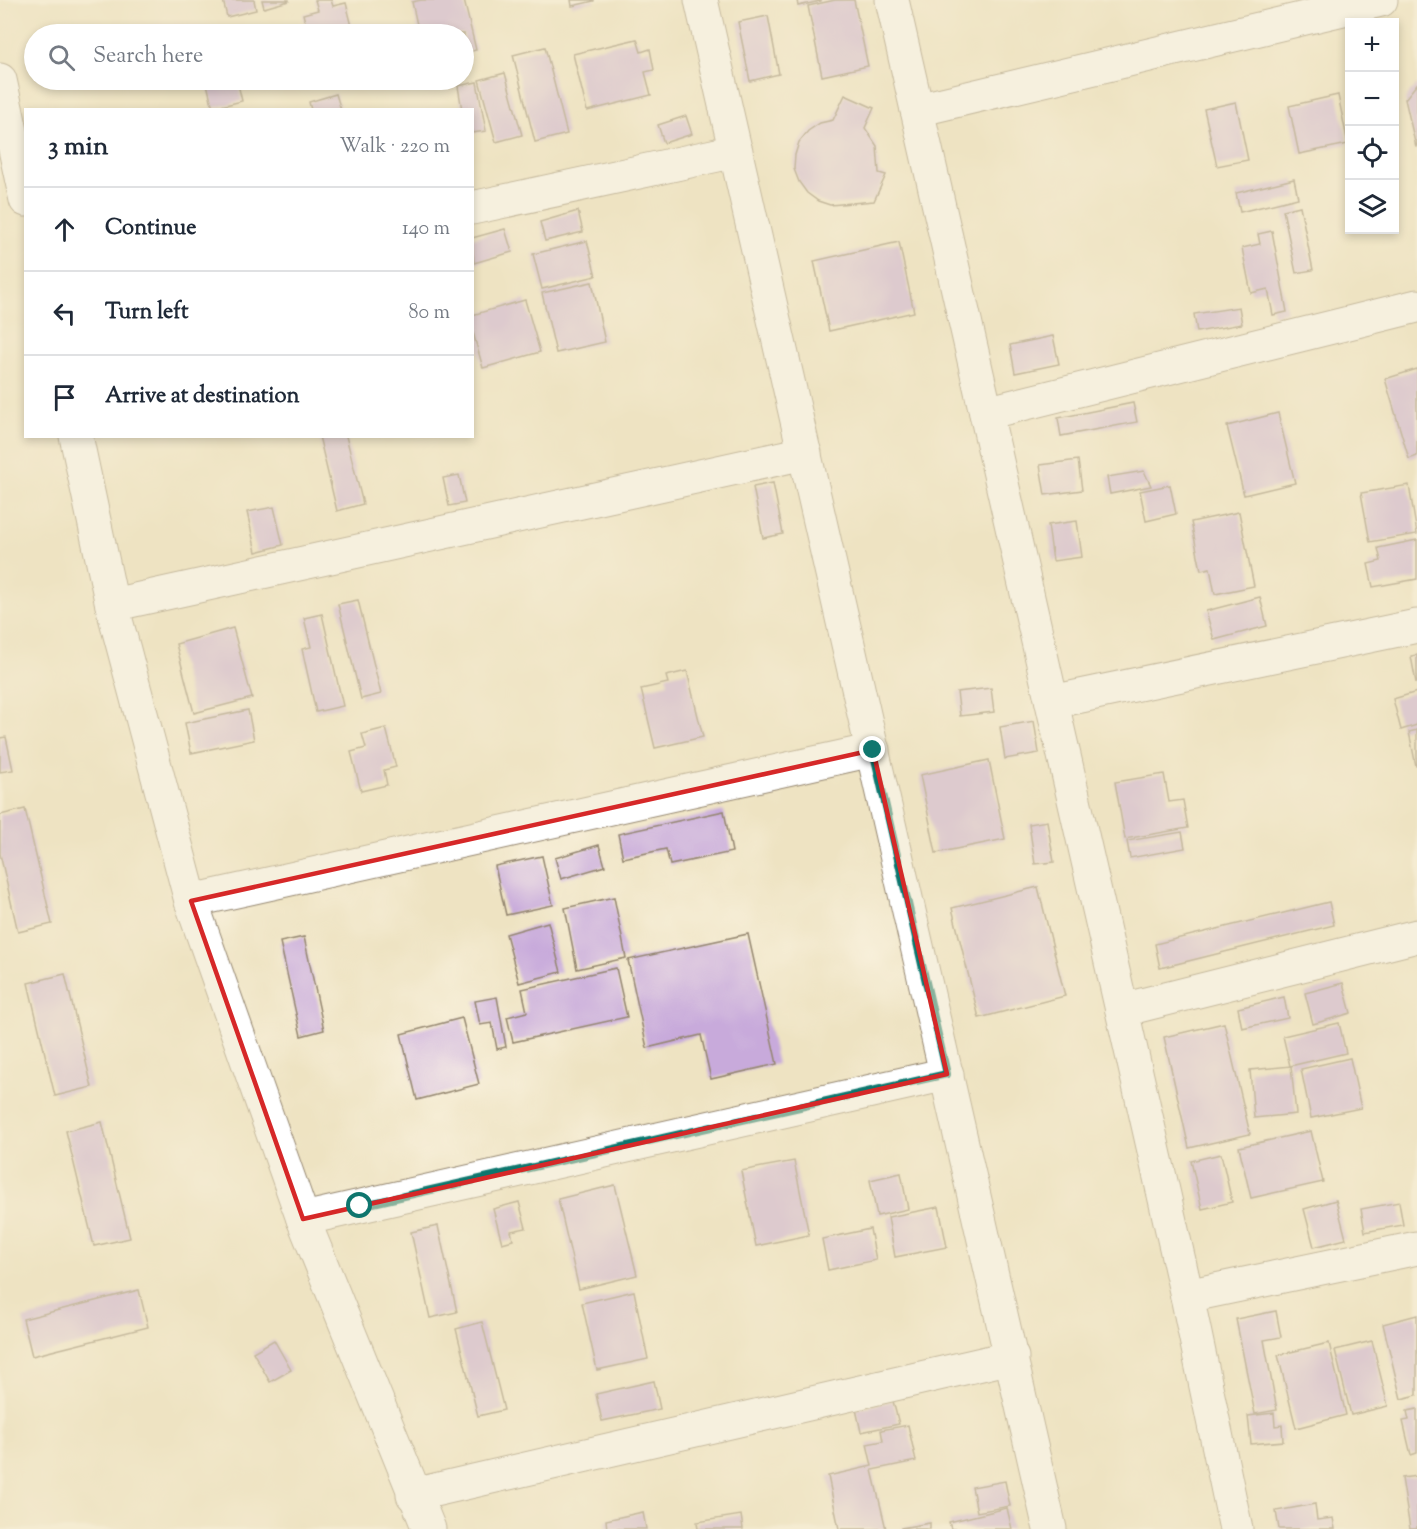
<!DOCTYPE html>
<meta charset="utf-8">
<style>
body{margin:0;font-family:"Sorts Mill Goudy",serif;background:#f2f2f3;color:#1f2937}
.controls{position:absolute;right:18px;top:18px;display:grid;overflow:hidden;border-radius:0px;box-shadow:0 3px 9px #0003}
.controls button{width:54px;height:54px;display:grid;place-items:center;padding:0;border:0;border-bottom:2px solid #e0e1e3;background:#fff;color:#1f2937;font:30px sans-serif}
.stop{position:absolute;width:18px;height:18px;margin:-14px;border:4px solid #0f766e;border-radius:50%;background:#fff}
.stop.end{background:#0f766e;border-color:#fff;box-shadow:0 2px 6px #0008}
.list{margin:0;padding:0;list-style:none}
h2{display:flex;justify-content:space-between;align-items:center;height:78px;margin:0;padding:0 24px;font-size:26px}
h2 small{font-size:20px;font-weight:400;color:#747a83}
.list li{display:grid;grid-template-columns:39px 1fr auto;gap:18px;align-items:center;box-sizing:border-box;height:84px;padding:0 24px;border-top:2px solid #e0e1e3}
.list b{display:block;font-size:22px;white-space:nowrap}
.list em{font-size:20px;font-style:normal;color:#747a83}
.icon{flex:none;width:33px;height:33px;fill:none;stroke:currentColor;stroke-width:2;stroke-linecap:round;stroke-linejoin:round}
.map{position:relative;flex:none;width:1417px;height:1529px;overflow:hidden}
.search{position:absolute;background:#fff;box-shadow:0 3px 9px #0003;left:24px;top:24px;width:450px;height:66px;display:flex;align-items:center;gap:15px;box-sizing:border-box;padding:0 21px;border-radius:33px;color:#747a83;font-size:22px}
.panel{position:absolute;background:#fff;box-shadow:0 3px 9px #0003;left:24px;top:108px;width:450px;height:330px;border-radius:0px}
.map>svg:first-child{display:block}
</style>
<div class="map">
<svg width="1417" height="1529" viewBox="0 0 1417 1529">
<rect width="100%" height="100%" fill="#fcf5e5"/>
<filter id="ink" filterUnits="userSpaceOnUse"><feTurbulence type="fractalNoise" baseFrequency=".0167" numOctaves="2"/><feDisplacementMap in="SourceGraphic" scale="12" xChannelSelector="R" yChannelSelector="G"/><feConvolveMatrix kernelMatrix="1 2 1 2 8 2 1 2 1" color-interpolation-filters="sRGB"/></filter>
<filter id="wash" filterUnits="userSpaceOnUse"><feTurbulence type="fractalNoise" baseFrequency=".008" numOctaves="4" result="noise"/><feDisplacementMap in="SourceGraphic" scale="24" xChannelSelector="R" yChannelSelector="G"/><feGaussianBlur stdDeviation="1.35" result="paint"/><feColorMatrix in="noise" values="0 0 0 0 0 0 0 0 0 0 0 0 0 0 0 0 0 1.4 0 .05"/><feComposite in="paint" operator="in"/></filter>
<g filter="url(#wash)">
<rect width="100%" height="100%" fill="#eee3c2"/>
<g id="blocks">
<g fill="#c8aadb">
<path d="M223,0H254L256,10L227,17Z"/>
<path d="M262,0H289V1L264,8Z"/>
<path d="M315,0H331L333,6L346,3L354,34H308L303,14L318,10Z"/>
<path d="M421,0H464L476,50L464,53V34H419L412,2Z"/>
<path d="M571,0H594V1L572,6Z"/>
<path d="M797,0H821V1L798,6Z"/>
<path d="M835,0H854L868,66L822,76L808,6Z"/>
<path d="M768,16L779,74L750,81L738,22Z"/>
<path d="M637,39L641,52L650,49L654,70L645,72L651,95L587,111L573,54Z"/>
<path d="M545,47L567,134L535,142L513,55Z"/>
<path d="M505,73L522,135L496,142L479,80Z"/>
<path d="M206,80H237L242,101L213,108Z"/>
<path d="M477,82L486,131L472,133V110H462L458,86Z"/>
<path d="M1417,84V147H1416L1405,99Z"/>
<path d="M336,94L341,110H311L309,102Z"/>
<path d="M845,95L874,108L865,128L877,146L879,173L886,175L874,201L830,205L818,201L807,193L799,182L794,169L795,155L799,142L808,131L820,123L833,120Z"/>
<path d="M1338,95L1348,144L1299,154L1289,106Z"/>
<path d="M1236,102L1248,160L1217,166L1204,109Z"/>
<path d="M686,116L692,134L664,143L658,125Z"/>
<path d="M1294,179L1298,198L1240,212L1236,193Z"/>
<path d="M1300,206L1313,270L1296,273L1283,210Z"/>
<path d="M578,211L583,232L545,241L540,222Z"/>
<path d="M505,229L512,252L474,263L472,238Z"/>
<path d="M1272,231L1287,312L1273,315L1268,289L1251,293L1242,248L1260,244L1258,234Z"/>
<path d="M587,241L596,276L542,289L533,254Z"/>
<path d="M899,242L914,312L829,331L814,261Z"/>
<path d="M592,282L605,342L556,353L542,293Z"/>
<path d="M525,300L540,352L483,368L472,329V315Z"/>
<path d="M1239,307L1242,324L1197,332L1194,314Z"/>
<path d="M1053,336L1059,364L1015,373L1010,345Z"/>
<path d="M1417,369V456L1409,459L1385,379Z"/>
<path d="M1133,403L1137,422L1061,436L1058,418Z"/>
<path d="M1278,413L1295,483L1244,495L1227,426Z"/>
<path d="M319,436H346L363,504L337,511Z"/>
<path d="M1078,460L1082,490L1045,495L1040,465Z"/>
<path d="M1144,471L1151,486L1110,494L1107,477Z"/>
<path d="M459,475L465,503L449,506L443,478Z"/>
<path d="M773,483L783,534L763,538L753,487Z"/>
<path d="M1170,485L1176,514L1146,521L1140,491Z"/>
<path d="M1409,485L1417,534L1370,542L1361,493Z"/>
<path d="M274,507L283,545L256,552L247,512Z"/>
<path d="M1239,512L1254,586L1215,594L1210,568L1201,570L1191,522Z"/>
<path d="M1077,521L1082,557L1053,561L1048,525Z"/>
<path d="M1417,540V579L1373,587L1368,564L1381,561L1378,548Z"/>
<path d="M1260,597L1267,626L1214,640L1206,611Z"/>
<path d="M358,600L381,694L361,699L338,604Z"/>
<path d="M322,614L343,706L316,712L302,649L311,647L304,618Z"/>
<path d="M233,628L252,698L194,713L176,644Z"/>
<path d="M1417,655V683H1416L1411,656Z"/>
<path d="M687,671L703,737L655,748L641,689L668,683L666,676Z"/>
<path d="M991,688L994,712L960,716L957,692Z"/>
<path d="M1417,692V725L1401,730L1393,699Z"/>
<path d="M248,710L254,740L191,753L185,723Z"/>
<path d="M1034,721L1039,753L1005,759L1000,727Z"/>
<path d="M386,728L396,767L384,770L387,785L361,791L351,752L366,748L362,734Z"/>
<path d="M1417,730V766H1416L1409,732Z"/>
<path d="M6,737L13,770L0,772V738Z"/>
<path d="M989,760L1005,839L936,853L920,775Z"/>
<path d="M1164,774L1169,802L1183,800L1188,828L1125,839L1115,782Z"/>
<path d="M25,809L52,924L18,932L0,854V815Z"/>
<path d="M724,811L732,852L670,865L666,849L623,858L618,834Z"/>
<path d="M1047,821L1054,862L1035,864L1029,824Z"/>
<path d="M1182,832L1185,848L1130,858L1127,841Z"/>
<path d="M599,845L605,866L561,879L555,858Z"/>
<path d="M542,856L553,905L506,915L495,866Z"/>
<path d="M1038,887L1065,996L979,1018L952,908Z"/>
<path d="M614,897L626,958L577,969L565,908Z"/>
<path d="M1329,902L1334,925L1160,968L1155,944Z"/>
<path d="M548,922L561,972L519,983L506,934Z"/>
<path d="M748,934L777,1064L711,1079L701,1035L647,1048L628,960Z"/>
<path d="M304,937L324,1030L301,1036L280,942Z"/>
<path d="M616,968L627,1017L513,1042L507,1017L527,1012L522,989Z"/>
<path d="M65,974L92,1087L55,1096L28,983Z"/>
<path d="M1343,983L1351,1013L1313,1024L1305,993Z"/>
<path d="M497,997L506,1047L497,1049L492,1023L480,1025L475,1001Z"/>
<path d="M1284,997L1288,1018L1242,1028L1238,1008Z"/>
<path d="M462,1018L479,1084L417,1100L401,1034Z"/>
<path d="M1224,1023L1250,1134L1189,1148L1164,1037Z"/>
<path d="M1339,1023L1346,1053L1290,1066L1283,1036Z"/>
<path d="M1350,1058L1361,1108L1311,1118L1301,1069Z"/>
<path d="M1291,1066L1296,1114L1254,1118L1250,1070Z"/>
<path d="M102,1122L130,1238L94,1246L66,1131Z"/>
<path d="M1311,1131L1323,1182L1251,1198L1239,1147Z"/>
<path d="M1221,1154L1232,1202L1202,1209L1191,1161Z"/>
<path d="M794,1161L809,1235L756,1246L741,1171Z"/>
<path d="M901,1173L908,1209L877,1216L870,1180Z"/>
<path d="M615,1185L637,1275L579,1289L558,1199Z"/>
<path d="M1336,1200L1346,1239L1314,1247L1304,1209Z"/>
<path d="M519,1202L526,1228L511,1231L513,1240L502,1243L493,1209Z"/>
<path d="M1399,1202L1403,1225L1365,1232L1361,1209Z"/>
<path d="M939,1207L947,1247L895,1257L888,1217Z"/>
<path d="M438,1226L457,1312L430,1318L411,1232Z"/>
<path d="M870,1229L876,1260L828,1270L822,1239Z"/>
<path d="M139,1290L148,1327L32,1356L23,1319Z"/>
<path d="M634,1291L648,1359L597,1370L582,1303Z"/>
<path d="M1276,1311L1281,1337L1264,1340L1277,1410L1255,1414L1236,1319Z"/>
<path d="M1417,1315V1395L1401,1399L1383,1324Z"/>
<path d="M482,1322L504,1410L478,1416L456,1329Z"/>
<path d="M274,1340L291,1370L270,1382L253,1352Z"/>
<path d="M1372,1341L1388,1406L1351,1415L1335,1350Z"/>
<path d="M1329,1343L1346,1415L1296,1428L1278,1355Z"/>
<path d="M654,1381L660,1409L602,1421L596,1394Z"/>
<path d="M893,1401L899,1424L861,1432L856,1409Z"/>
<path d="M1417,1409V1453L1411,1455L1403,1421L1409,1420L1407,1411Z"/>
<path d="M1274,1413L1275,1426L1282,1425L1283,1441L1251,1444L1248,1416Z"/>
<path d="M908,1425L916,1461L872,1470L886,1529H839L828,1476L872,1466L867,1444L883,1441L881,1430Z"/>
<path d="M1417,1476V1529H1410L1402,1478Z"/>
<path d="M1005,1481L1010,1506L977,1512L972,1487Z"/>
<path d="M1315,1504L1317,1520L1333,1518L1335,1529H1279L1276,1511Z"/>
<path d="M1007,1508L1012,1529H951L949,1522Z"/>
<path d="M643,1512L646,1529H607L606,1520Z"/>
<path d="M741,1515L743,1529H698L697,1522Z"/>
<path d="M930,1523V1529H901V1528Z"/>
</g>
</g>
</g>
<g filter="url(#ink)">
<use href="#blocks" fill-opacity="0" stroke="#948670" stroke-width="1.5"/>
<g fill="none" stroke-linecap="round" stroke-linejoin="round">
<defs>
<g id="street">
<path d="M701,0L1050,1529"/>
<path d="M892,0L1187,1296L1236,1529"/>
<path d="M0,80L26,200"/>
<path d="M917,110L1381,0"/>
<path d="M472,208L736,151"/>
<path d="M986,413L1417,306"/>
<path d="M76,436L112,605L191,901L303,1219L429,1529"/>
<path d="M112,605L805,453"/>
<path d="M1052,702L1417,626"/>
<path d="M191,901L873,750"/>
<path d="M1122,1010L1417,936"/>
<path d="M303,1219L947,1074"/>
<path d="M1187,1296L1417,1248"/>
<path d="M413,1495L1012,1357"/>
</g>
</defs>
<use href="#street" stroke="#948670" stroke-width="35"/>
<use href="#street" stroke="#fff" stroke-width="33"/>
</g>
</g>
<g fill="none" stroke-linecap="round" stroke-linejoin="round" filter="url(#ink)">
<path stroke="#0f766e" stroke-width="8" d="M360,1206L947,1074L873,750"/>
</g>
<path d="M0 0H1417V1529H0ZM873,750L947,1074L303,1219L191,901Z" fill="#eee3c2" fill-opacity=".55" fill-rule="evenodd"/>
<path fill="none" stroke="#d62828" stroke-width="4.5" stroke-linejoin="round" d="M873,750L947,1074L303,1219L191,901Z"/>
</svg>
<div class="controls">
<button>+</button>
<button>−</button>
<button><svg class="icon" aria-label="locate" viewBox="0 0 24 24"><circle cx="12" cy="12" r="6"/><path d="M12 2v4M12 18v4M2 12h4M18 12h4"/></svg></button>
<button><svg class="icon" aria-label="layers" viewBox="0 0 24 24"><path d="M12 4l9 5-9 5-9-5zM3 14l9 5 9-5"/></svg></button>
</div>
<div class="stop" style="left:360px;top:1206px"></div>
<div class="stop end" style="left:873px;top:750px"></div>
<div class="search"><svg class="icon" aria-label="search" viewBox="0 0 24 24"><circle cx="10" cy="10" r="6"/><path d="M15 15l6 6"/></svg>Search here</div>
<section class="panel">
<h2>3 min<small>Walk · 220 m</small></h2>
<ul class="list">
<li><svg class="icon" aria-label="ahead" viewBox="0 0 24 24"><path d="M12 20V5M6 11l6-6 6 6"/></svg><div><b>Continue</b></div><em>140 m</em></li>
<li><svg class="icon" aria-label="left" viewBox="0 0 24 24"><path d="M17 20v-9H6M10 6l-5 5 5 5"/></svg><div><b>Turn left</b></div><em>80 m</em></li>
<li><svg class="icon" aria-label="arrive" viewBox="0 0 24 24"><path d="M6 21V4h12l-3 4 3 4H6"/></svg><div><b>Arrive at destination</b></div></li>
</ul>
</section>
</div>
